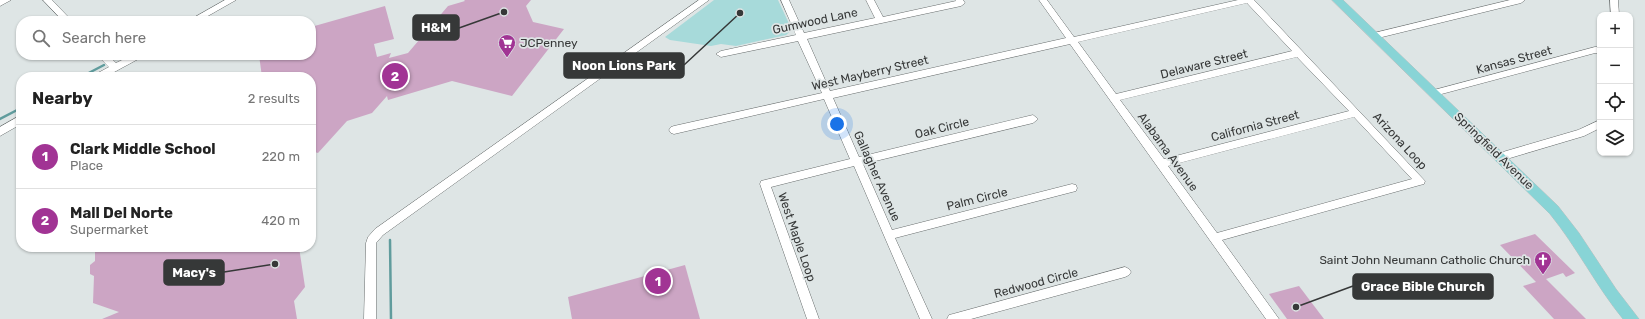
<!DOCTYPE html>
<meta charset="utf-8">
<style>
body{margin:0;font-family:Rubik,sans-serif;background:#f2f2f2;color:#222}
.controls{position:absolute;right:12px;top:12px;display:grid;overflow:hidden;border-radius:8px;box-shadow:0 1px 3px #0004}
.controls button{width:36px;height:36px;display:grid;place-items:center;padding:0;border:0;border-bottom:1px solid #e0e0e0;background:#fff;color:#222;font:20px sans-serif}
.you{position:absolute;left:837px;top:124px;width:14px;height:14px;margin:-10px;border:3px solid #fff;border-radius:50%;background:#1a73e8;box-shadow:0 0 0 6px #1a73e833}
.badge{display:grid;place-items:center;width:26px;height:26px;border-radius:50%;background:#a13494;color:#fff;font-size:13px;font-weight:700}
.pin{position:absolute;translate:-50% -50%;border:2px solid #fff;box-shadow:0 1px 4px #0006}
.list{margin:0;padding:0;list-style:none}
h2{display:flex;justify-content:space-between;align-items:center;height:52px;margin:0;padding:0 16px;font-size:17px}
h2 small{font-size:13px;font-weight:400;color:#767676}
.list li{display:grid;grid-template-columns:26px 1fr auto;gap:12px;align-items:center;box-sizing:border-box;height:64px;padding:0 16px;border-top:1px solid #e0e0e0}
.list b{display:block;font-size:15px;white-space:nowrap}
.list p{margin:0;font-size:13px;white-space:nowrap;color:#767676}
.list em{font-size:13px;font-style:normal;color:#767676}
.icon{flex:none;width:22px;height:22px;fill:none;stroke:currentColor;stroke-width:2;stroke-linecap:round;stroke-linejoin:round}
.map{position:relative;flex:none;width:1645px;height:319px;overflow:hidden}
.search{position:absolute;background:#fff;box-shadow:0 1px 3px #0004;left:16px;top:16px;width:300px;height:44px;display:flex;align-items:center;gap:10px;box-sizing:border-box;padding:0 14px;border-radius:16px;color:#767676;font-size:15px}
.panel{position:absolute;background:#fff;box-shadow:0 1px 3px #0004;left:16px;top:72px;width:300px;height:180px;border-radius:16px}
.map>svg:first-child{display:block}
</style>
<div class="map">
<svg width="1645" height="319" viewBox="0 0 1645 319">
<rect width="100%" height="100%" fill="#dee5e5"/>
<path fill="#a7dada" d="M714,0H778L792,30L786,35L736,46L721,44L711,46L670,40L665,37Z"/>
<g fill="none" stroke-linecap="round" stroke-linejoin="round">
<g stroke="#609c9d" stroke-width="2.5">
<path d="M115,59L123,55"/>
<path d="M81,77L104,65"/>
<path d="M0,119L21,108"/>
<path d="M390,240L391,319"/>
</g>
</g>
<g fill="#cca5c4">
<path d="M464,0H531L526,6L533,22L564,29L512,96L452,81L388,100L387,96L372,113L347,121L318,153L311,151V77H262L259,55H311V27L385,6L394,39L374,44L377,57L391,53L389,58L408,53L448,6L465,1Z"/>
<path d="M1535,234L1575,273L1566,277L1563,273L1546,279L1586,319H1554L1523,286L1536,282L1500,245Z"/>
<path d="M95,247H299L305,287L294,301L297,319H102L119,312L93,303L94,276L90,274V265L95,261Z"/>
<path d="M685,265L700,319H572L568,297Z"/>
<path d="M1299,286L1324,319H1287L1269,294Z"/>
</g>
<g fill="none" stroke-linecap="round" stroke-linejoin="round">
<defs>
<g id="minor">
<path d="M0,0H11L0,6Z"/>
<path d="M43,0H52L72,21H63Z"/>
<path d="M225,0H236L199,21H188Z"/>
<path d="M699,0H709L383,235L376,243V319H364L366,243L368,237L375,229Z"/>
<path d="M781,0H789L804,33L875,18L866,0H874L883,17L956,1L955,0H963L965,3L961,6L807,39L830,91L1066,38L1039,0H1047L1074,37L1238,0H1254L1425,181L1424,184L1420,185L1222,240L1279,319H1266L1070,44L833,98L859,157L1033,115L1038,119L1033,123L863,164L892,230L1072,184L1076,185L1077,188L1076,191L1072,192L895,238L932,319H920L854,166L771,187L819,319H807L760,184L761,181L765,180L850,159L824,99L674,134L671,133L669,130L671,127L674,126L822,93L798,41L721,57L716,54L721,51L796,35ZM1247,3L1292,51L1116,94L1078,42ZM1297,57L1349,111L1164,159L1120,100ZM1354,117L1412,179L1217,233L1168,166Z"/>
<path d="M1510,0H1525L1521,3L1374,39L1370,36L1374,33Z"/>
<path d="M1610,0H1618L1619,15H1611Z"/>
<path d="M1595,47H1600V53H1595L1434,96L1429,93L1434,90Z"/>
<path d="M97,55H108L116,63L132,55H144L142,57L105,77H92L94,75L109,67Z"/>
<path d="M21,115V124L0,136V127Z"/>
<path d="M1600,120V128L1584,136L1500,161L1496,160L1495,157L1496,154L1578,130Z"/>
<path d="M1125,267L1129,269L1131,272L1129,275L1125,277L971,319H947L949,315L953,314Z"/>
</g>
<path id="major" d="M1332,0H1343L1558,206L1579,233L1616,289L1639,319H1623C1596,286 1577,247 1550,214Z"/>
</defs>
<use href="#minor" stroke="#686d6d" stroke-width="1"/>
<use href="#major" stroke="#bfbfbf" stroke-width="1"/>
<use href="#minor" fill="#fff" fill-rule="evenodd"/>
<use href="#major" fill="#88d4d6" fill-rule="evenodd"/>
</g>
<defs>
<symbol id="supermarket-pin" viewBox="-11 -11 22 30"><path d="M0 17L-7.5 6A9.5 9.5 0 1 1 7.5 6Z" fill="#a13494" stroke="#dee5e5"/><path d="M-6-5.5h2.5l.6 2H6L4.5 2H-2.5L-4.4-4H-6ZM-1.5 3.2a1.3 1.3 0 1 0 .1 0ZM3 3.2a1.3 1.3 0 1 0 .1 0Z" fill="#fff"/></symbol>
<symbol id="church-pin" viewBox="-11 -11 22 30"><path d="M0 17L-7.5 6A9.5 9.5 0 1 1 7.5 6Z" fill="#a13494" stroke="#dee5e5"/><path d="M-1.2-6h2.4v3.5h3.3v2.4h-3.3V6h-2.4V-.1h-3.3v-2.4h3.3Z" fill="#fff"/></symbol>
</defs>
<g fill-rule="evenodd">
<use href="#supermarket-pin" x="497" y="33" width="20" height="27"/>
<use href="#church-pin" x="1533" y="250" width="20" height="27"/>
</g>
<g text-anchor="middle" stroke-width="3.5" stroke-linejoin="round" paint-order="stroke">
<g font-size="12" fill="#363838" stroke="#dee5e5">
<text transform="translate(815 21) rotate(-12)" y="4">Gumwood Lane</text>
<text transform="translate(1514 60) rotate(-15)" y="4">Kansas Street</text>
<text transform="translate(1204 64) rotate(-14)" y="4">Delaware Street</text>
<text transform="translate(870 73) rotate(-13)" y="4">West Mayberry Street</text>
<text transform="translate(1255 126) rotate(-15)" y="4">California Street</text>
<text transform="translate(942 128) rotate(-14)" y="4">Oak Circle</text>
<text transform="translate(1400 141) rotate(47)" y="4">Arizona Loop</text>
<text transform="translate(1494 151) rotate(44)" y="4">Springfield Avenue</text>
<text transform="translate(1168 152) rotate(54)" y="4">Alabama Avenue</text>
<text transform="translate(877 176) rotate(66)" y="4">Gallagher Avenue</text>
<text transform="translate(977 199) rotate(-14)" y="4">Palm Circle</text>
<text transform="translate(797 237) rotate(71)" y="4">West Maple Loop</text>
<text transform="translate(1036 283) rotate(-15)" y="4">Redwood Circle</text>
</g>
<g font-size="12" fill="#363838" stroke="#dee5e5" text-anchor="start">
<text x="520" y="47">JCPenney</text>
<text x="1530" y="264" text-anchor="end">Saint John Neumann Catholic Church</text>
</g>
</g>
<path fill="none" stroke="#363838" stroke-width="1.5" d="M504 12L459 28M740 13L684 65M275 264L224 272M1296 307L1353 286"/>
<g fill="#363838" stroke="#dee5e5" stroke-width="1.5">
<circle cx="504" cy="12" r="4"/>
<circle cx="740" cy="13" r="4"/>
<circle cx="275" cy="264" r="4"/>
<circle cx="1296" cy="307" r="4"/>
</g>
<g fill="#363838" stroke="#363838" stroke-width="1.5">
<rect x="413" y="15" width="46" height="25" rx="4"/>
<rect x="564" y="53" width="120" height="25" rx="4"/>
<rect x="164" y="260" width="60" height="25" rx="4"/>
<rect x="1353" y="274" width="140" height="25" rx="4"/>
</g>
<g font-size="13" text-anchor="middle" font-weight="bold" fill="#fff">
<text x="436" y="32">H&amp;M</text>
<text x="624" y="70">Noon Lions Park</text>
<text x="194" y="277">Macy's</text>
<text x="1423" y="291">Grace Bible Church</text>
</g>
</svg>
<div class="controls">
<button>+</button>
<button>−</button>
<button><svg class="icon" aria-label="locate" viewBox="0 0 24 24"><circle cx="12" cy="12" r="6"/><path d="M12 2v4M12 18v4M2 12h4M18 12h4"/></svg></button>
<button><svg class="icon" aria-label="layers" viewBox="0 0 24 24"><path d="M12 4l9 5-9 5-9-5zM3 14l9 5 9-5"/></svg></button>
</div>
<div class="you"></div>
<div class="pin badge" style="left:658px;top:281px">1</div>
<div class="pin badge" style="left:395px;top:76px">2</div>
<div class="search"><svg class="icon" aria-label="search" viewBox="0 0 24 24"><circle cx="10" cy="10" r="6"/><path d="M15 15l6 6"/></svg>Search here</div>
<section class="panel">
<h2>Nearby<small>2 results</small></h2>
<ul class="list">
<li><span class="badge">1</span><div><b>Clark Middle School</b><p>Place</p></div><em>220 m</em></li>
<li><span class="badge">2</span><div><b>Mall Del Norte</b><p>Supermarket</p></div><em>420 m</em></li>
</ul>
</section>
</div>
